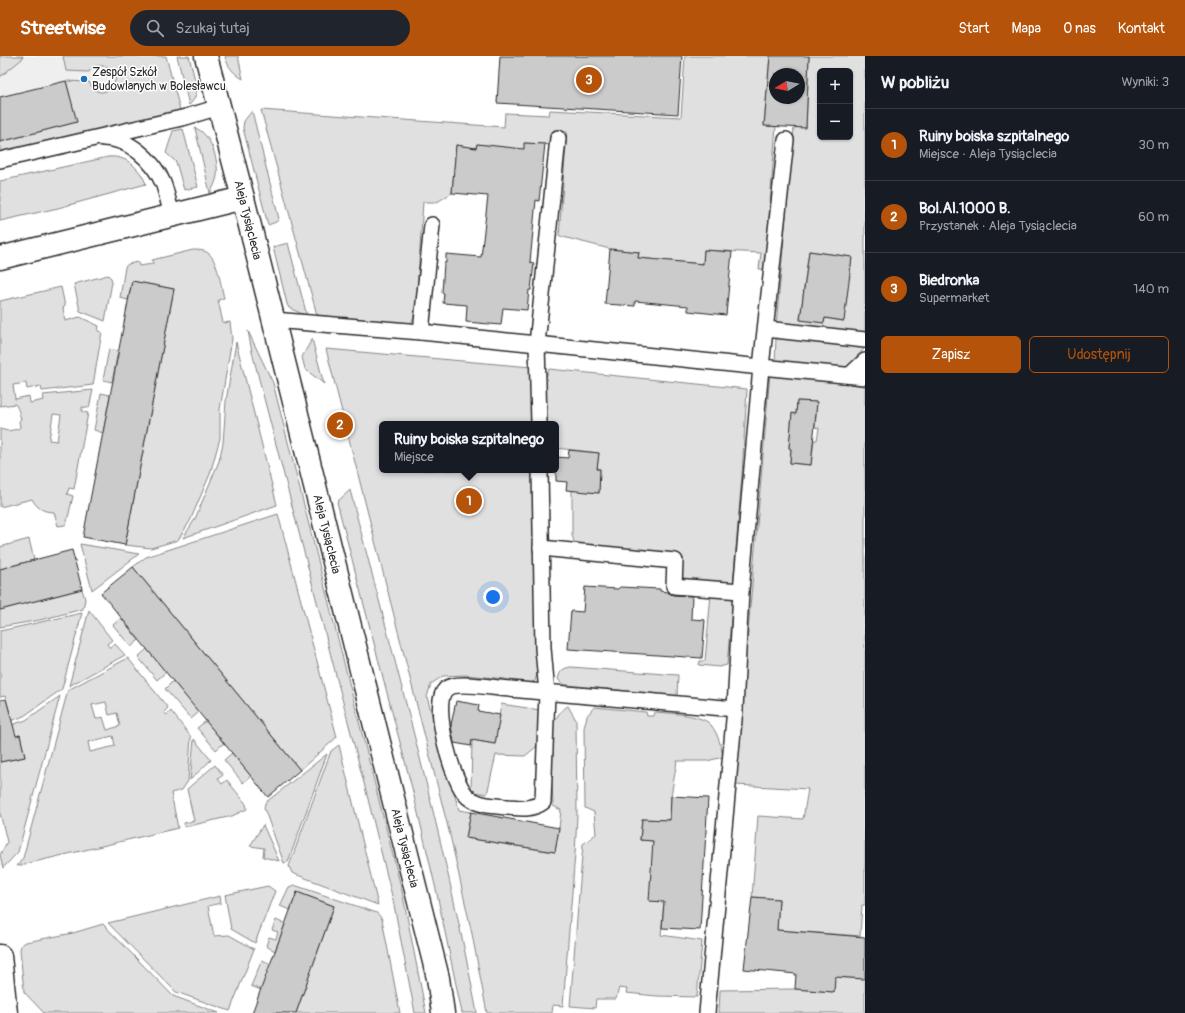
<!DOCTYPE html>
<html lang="pl">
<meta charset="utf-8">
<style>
body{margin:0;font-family:Pangolin,sans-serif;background:#20242c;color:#f1f3f6}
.controls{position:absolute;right:12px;top:12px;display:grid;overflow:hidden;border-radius:6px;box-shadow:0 1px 3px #0004}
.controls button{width:36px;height:36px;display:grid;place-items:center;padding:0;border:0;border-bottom:1px solid #363941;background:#171b24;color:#f1f3f6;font:20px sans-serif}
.compass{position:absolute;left:769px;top:12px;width:36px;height:36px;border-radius:50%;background:#171b24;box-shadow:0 1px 3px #0004;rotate:260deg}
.you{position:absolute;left:493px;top:541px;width:14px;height:14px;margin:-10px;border:3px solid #fff;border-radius:50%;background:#1a73e8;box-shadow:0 0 0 6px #1a73e833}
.badge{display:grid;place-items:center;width:26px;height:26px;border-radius:50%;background:#b45309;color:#fff;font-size:13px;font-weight:700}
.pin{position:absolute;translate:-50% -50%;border:2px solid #fff;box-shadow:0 1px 4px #0006}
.popup{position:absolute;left:379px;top:365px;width:180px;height:52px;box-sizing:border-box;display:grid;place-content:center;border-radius:6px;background:#171b24;filter:drop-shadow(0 1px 3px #0005);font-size:13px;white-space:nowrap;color:#9ea1a6}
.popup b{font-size:15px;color:#f1f3f6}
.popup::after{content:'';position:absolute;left:50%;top:100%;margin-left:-8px;border:8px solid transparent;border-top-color:#171b24}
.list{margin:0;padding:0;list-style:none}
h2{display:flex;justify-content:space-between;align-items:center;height:52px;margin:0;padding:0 16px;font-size:17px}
h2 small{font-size:13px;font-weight:400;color:#9ea1a6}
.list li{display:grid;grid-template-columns:26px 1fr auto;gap:12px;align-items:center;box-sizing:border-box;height:72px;padding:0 16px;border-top:1px solid #363941}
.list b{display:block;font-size:15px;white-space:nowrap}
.list p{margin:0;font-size:13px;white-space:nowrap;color:#9ea1a6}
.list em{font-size:13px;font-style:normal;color:#9ea1a6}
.actions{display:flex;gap:8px;padding:12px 16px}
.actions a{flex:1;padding:9px 0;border:1px solid #b45309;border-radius:6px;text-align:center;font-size:14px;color:#b45309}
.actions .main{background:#b45309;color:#fff}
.icon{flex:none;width:22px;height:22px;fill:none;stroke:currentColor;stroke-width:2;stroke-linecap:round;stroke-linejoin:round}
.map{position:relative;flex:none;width:865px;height:957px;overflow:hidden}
header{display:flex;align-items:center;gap:24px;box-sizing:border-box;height:56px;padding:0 20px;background:#b45309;color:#fff}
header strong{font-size:19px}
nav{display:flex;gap:22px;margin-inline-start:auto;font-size:14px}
.search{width:280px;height:36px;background:#20242c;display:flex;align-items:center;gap:10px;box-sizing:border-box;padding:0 14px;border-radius:22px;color:#9ea1a6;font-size:15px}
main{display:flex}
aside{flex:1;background:#171b24}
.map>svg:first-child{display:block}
</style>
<header>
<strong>Streetwise</strong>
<div class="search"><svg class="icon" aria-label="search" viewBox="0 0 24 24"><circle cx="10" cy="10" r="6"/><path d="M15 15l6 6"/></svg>Szukaj tutaj</div>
<nav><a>Start</a><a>Mapa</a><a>O nas</a><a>Kontakt</a></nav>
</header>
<main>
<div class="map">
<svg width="865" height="957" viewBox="0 0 865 957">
<rect width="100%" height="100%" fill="#fff"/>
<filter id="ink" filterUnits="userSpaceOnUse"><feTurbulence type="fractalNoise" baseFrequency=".025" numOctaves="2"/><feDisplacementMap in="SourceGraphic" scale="8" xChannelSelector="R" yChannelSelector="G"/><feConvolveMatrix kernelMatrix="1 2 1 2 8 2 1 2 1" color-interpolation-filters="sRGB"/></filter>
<g filter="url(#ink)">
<path fill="#efefef" d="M0,0H163L175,46L0,87Z"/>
<g fill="#e0e0e0" stroke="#868686" fill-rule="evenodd">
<path d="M0,0H23L22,3L0,21Z"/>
<path d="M63,0H166L180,54L149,63L0,99V86L76,66L66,25L89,26C103,55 133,12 103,10C96,9 92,11 89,16L66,15Z"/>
<path d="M177,0H189L196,28C198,36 195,44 189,49Z"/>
<path d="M225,0H238L243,23C234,18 227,10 225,0Z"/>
<path d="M685,0H770L764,69L776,70L765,213H759L761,197L704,194L703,208L638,202L639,196L610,193L559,180L567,76L554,74L553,89L525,87L524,96L508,92L477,88L476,92L456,89L452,137L437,146H423L417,238L414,261L410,268L396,269L317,259L261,54L504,71L505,57L549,59L550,54L681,61Z"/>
<path d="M809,0H865V279L776,270L794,71H806ZM820,15H850V81H820ZM809,195L852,201L843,265L825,262L824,267L800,263Z"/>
<path d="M252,55L279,163L276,166L268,169L243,72L244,65Z"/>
<path d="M195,72C211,77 219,105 217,120C216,126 213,132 210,137Z"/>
<path d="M183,73L198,131L184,134L176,106L166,97L173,75Z"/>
<path d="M108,101C126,99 140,112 146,128L58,152L0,165V125Z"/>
<path d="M288,187L307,260L289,252L287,248L273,191Z"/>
<path d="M193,194C198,194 204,194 208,197C218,204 221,231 224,242L218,244L223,267L230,266L232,283L220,353V382L210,418L190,465L178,484L151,492L125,489L174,233L132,225L128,244L120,242L125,211L128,208L138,206L139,210L153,208L152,204Z"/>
<path d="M108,219L111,222L112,226L105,265L80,255L74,228Z"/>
<path d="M61,231L65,250L63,252L65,265L80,261L99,270L98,275L102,276L93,329L42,335L41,330L27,333L26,327L13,329L15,343L29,340L30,347L44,344L43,339L93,334L89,352L82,351V356L88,357L74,433L69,432L67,438L73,440L67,466L65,469L58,470L54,456C43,456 37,452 32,443L0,451V373L8,375L18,373L20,371L19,365L21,363C19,358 19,353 15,348L0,350V245ZM53,358L61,359L57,385L49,384Z"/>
<path d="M248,275L273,327L402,835L426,957H415L393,844L364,727L252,296Z"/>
<path d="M776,281L865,290V292L845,313L775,307Z"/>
<path d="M312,283L324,328L305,313L302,301Z"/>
<path d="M236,286L277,449L183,482L195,463L219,405L223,387L226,345Z"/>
<path d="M109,293L118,295L112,326L103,324Z"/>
<path d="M326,293L531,311L532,368H382V414H533L537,618L535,625L526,628L505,623L466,619L443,620L431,628L427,641L459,754L471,756L466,782L555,796L559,772L561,754L553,750L550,675C554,665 558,656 568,650L576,664L577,760L575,798L563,950L553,949L552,957H487L472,878L450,779Z"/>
<path d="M549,313L747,333L742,419L733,530L681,525V499L581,490L574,486L572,479V434L599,437L600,413H597L599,397L556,392V368H543V329Z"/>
<path d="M770,317L865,330V849H862L860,880L777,874L779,843L752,841L758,760L803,763L808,733L735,729ZM797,345L817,346L815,371L819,372L817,384H814L811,409L790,407L791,393L789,392L792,358H796Z"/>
<path d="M101,337L110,339L103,377L94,374Z"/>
<path d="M350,434C395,607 444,781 477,957H462L437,838L413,736L337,446Z"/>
<path d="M278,458L337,681L300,714L133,511L146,501Z"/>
<path d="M29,483L34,504L0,513V491Z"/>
<path d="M80,488L139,498L92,534Z"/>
<path d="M82,533L85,543L83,553L40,564L0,571V554Z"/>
<path d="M711,538L733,541L727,609L719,611L699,609L700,605H705Z"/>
<path d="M89,554L112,584L107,588L110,592L115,588L125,599L69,630Z"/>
<path d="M82,557L62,633L24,660L0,669V663L11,660L5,640L0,641V575Z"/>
<path d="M121,562L139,584L131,591L113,569Z"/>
<path d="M147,593L166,616L157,624L138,601Z"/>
<path d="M128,602L168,652L164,656L167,659L171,655L191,681L188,725L182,734L171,737L178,772L17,810L23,802L68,634ZM106,646L109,659L117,657L120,670L107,674L103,661L96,663L92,649ZM113,680L115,690L90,696L88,686Z"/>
<path d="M571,611L678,619L677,640L566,629L561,627L558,623C560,615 563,612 571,611Z"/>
<path d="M173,625L199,656L191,663L165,633Z"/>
<path d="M60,640L18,796L3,812L0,799L7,786L0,757V706L25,701L20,679L0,684V673L26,664Z"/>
<path d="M501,648L540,654V682L536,691L525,700L496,699L487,738L475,736L471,734L472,684L495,688Z"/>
<path d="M594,651L646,656L647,660H653L654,656C667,657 702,658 711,669C718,678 721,689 723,701L707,705H677L671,740L670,764L642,763L640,784L653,785L664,846L661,879L702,885L697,941L657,940L626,937L627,933L619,932L616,943H596L595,952L570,950L583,788L596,778L594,756L585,752L584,672L587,660Z"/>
<path d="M206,665L224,687L216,694L197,672Z"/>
<path d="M194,683L211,704L190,724Z"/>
<path d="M339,689L378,849L292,817L289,810L331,695Z"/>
<path d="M232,697L251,720L243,727L224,704Z"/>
<path d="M327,698L288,806L284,807L264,752L265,747Z"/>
<path d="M215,709L223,719L218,723L222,728L227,724L246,748L247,753L232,760L185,771L184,767L194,765L187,733Z"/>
<path d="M263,769L279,805L263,801L264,792L250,790Z"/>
<path d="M294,829L377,857L382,863L400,957H296L334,850L297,836L290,854L280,850L288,833L289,831Z"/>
<path d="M268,830L275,835L255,887L231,873L225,839Z"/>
<path d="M220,840L221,847L208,850L214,880L229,879L254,893L230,955L176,936L108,867Z"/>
<path d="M276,864L285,868L275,895L266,890L269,881L276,883L278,876L272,874Z"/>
<path d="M103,868L173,940L219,957H44L24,936L20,894L21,889L26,886L73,877Z"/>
<path d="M262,904L271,908L261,934L251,930Z"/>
<path d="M835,921L865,923V957H719L720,934L795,933L834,936Z"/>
</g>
<g fill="#cbcbcb" stroke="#2b2b2b" fill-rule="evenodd">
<path d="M500,0H682L678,58L497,47Z"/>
<path d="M770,0H809L806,72L764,70ZM775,18H799V42H775Z"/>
<path d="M66,25L77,66L0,86V41Z"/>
<path d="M524,87L545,88L539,145L536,144L530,206L534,207L531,234H529L527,254L503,252L501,269L466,266L467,249L443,247L444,237H442L444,207H446V198L481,201L488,140L452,137L456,89L476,92L477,88L524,93Z"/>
<path d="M610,193L639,196L638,202L703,208L704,194L732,196L726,259L688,255V250L635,245V250L605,248Z"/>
<path d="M809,195L852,201L844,265L825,262L824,267L800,264Z"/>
<path d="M132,225L174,233L125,489L83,481Z"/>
<path d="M797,345L817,346L811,409L790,407L791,393L789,392L792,357L796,358Z"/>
<path d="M569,394L599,397L597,413H600L599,437L566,434L567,426L556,425V401L568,402Z"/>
<path d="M72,494L82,533L0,554V513Z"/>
<path d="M133,511L300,714L268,741L101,537Z"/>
<path d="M585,531L618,533L620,531L660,533V535L667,536L673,539L692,540L691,563L705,564L702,602L568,593L571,555L583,556Z"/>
<path d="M6,643L16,680L20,679L25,701L0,706V644Z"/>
<path d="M456,645L479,649L478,655L500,659L495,688L472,684L471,690L454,687L451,669Z"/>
<path d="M671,740L708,742L700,874L662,872L664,846L649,845L653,785L640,784L642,763L670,764Z"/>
<path d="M471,756L559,772L555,796L466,782Z"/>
<path d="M297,836L334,850L296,957H252Z"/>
<path d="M752,841L779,843L777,874L865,881V923L835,921L834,936L795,933L796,918L744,913Z"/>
</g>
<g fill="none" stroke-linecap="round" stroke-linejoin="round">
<defs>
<g id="service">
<path d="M103,82C129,82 153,104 163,127C167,137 169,149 172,160"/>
<path d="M786,84L761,311L865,321"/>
<path d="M0,104L186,61L219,51"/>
<path d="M273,264L421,276L761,311L741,535L735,653L707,957"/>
<path d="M766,273L865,284"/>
<path d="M421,276L432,169"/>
<path d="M850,319L865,305"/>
<path d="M539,368L537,288L558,82"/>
<path d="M540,414L543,592L547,637L543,746C532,754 521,752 508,751C495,750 479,750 468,741C453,729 430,647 446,633C455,625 488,631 499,632C578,639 656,646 735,653"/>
<path d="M541,492L675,505L674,530L741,535"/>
</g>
<g id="minor">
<path d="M0,202L243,142"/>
<path d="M0,900L6,957"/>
</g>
<path id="tertiary" d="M206,0L243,142L438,922L443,957"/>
</defs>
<use href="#service" stroke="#2b2b2b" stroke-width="18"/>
<use href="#minor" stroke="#2b2b2b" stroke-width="25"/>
<use href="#tertiary" stroke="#2b2b2b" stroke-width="25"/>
<use href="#service" stroke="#fff" stroke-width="15"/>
<use href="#minor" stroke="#fff" stroke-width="22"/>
<use href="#tertiary" stroke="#fff" stroke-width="22"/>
</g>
</g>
<circle fill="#1f6fb2" stroke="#fff" stroke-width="1.5" cx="84" cy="23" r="4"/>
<g text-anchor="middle" stroke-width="3" stroke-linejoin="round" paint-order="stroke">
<g font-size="12" fill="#2b2b2b" stroke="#fff" text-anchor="start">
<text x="92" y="20">Zespół Szkół<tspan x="92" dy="14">Budowlanych w Bolesławcu</tspan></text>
</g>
<g font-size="12" fill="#2b2b2b" stroke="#fff">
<text transform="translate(248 164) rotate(76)" y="4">Aleja Tysiąclecia</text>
<text transform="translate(327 478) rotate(76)" y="4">Aleja Tysiąclecia</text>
<text transform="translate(405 792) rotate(76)" y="4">Aleja Tysiąclecia</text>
</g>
</g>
</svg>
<div class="controls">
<button>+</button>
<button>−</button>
</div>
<svg class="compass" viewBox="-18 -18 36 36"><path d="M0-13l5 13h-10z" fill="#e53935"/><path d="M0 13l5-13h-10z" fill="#9ea1a6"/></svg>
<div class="you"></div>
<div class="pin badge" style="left:469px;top:445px">1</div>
<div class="popup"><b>Ruiny boiska szpitalnego</b>Miejsce</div>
<div class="pin badge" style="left:340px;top:369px">2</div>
<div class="pin badge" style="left:589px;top:24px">3</div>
</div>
<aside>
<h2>W pobliżu<small>Wyniki: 3</small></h2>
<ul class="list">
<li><span class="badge">1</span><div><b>Ruiny boiska szpitalnego</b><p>Miejsce · Aleja Tysiąclecia</p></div><em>30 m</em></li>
<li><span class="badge">2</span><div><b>Bol.Al.1000 B.</b><p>Przystanek · Aleja Tysiąclecia</p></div><em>60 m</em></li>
<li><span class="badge">3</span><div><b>Biedronka</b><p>Supermarket</p></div><em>140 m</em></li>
</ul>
<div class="actions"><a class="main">Zapisz</a><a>Udostępnij</a></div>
</aside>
</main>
